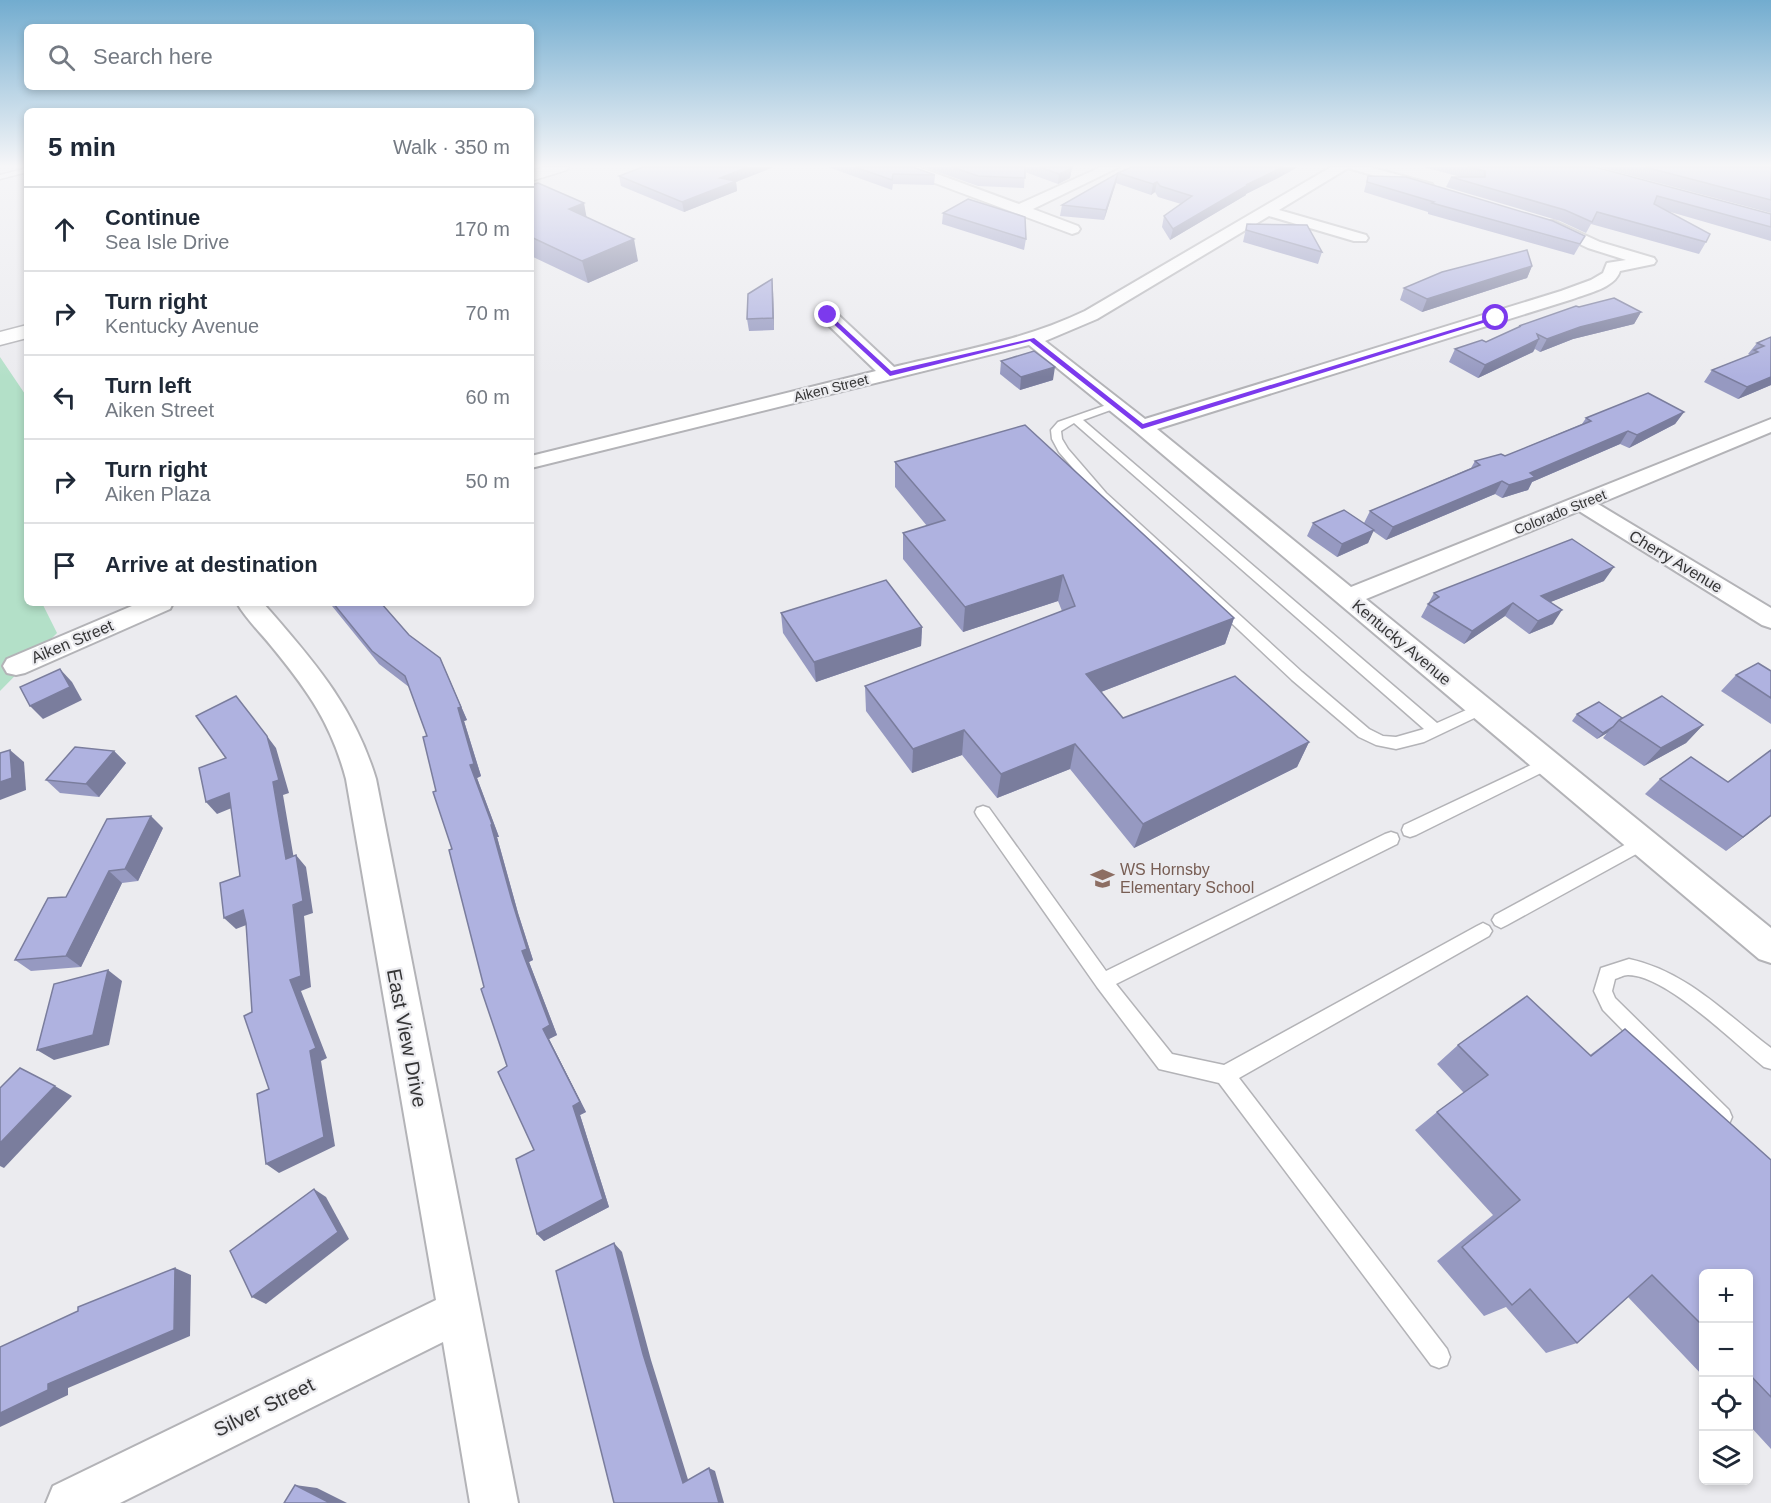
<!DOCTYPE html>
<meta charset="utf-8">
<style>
body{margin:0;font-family:Arial,sans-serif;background:#f2f2f3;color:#1f2937}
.controls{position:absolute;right:18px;bottom:18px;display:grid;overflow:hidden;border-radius:9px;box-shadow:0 3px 9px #0003}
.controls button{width:54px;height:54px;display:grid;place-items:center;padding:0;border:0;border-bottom:2px solid #e0e1e3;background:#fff;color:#1f2937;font:30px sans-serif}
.stop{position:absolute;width:18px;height:18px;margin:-14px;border:4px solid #7c3aed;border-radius:50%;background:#fff}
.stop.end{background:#7c3aed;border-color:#fff;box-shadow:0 2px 6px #0008}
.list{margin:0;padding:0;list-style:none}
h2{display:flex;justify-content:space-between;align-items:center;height:78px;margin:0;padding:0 24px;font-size:26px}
h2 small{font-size:20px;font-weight:400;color:#747a83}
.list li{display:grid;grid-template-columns:39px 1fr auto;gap:18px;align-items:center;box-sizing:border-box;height:84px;padding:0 24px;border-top:2px solid #e0e1e3}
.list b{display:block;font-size:22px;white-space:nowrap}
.list p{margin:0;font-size:20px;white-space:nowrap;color:#747a83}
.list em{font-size:20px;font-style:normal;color:#747a83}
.icon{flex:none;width:33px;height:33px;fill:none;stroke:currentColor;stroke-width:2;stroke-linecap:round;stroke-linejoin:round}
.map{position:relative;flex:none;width:1771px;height:1503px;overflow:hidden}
.search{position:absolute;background:#fff;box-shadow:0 3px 9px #0003;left:24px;top:24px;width:510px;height:66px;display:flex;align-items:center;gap:15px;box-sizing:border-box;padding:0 21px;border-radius:9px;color:#747a83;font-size:22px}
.panel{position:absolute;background:#fff;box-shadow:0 3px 9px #0003;left:24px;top:108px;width:510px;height:498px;border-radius:9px}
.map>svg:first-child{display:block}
</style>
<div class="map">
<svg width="1771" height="1503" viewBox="0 0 1771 1503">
<rect width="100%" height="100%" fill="#ebebef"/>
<path fill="#b3e0c8" d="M0,357L27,397V603H42L57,633L0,691Z"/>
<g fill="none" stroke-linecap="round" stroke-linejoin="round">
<defs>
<g id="service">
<path d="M27,168V172L0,179V175Z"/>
<path d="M1115,402L1119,403V407L1083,420L1437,723L1482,703L1489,708L1487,712L1424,742L1396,749L1376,745L1359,737L1292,680L1098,497L1059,452L1052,439L1051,430L1058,422ZM1074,423L1424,729L1396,737L1383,736L1369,729L1302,672L1106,493L1068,449L1062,439L1061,431Z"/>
<path d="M1548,757L1553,759L1556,763L1553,767L1416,835L1410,837L1404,835L1402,830L1404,825Z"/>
<path d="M983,806L989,808L1106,971L1385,834L1391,832L1397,834L1399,839L1397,844L1116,984L1172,1054L1224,1065L1477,926L1483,923L1489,926L1492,931L1489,936L1239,1078L1447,1349L1450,1357L1447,1365L1439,1368L1431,1365L1219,1083L1159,1069L1097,987L977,816L975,812L977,808Z"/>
<path d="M1643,835L1649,837L1651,842L1649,847L1507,925L1501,928L1495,925L1492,920L1495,915Z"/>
<path d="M1629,959C1686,971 1726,1014 1771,1048V1069L1764,1067C1734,1043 1666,975 1628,975C1623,975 1619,978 1615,979L1612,991L1615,998L1729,1110L1732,1117L1729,1124L1722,1127L1715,1124L1603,1010L1594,991L1601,968Z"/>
</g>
<g id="minor">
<path d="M898,167H918L1019,204L1101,167H1119L1033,209L1078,226L1080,229L1078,232L1072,234L900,170Z"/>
<path d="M1331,167H1369L1432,184L1434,187L1427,191L1348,168L1279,210L1366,235L1368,238L1366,241H1354L1269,216L1097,319L1045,341L1145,419L1561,291L1591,280L1603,273L1607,263L1626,260L1588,248L1544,227L1541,224L1544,221H1554L1600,242L1654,258L1656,261L1654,264L1620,271C1615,288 1588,293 1573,299L1157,429L1351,587L1771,419V432L1598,504L1771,608V628L1762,625L1579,511L1366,599L1771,928V963L1759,959L1135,431L1029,345L531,468V456L876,371L822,319L819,315L822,311H834L894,367C958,351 1025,340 1085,311Z"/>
<path d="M139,603H173L170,609L25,673L16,675L7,673L3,666L7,659Z"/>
<path d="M237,603H263L271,612C318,666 355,710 376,779L518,1503H470L443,1342L120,1503H46L53,1486L436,1300L346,779C331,723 308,691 272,647C260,632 246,619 237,603Z"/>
</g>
<g id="secondary">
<path d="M544,167H569L567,170L531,181V171Z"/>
<path d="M27,325V338L0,345V332Z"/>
</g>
</defs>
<use href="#service" stroke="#b3b3b7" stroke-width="3"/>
<use href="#minor" stroke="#b3b3b7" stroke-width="4"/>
<use href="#secondary" stroke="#b3b3b7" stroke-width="3"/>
<use href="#service" fill="#fff" fill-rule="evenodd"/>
<use href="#minor" fill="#fff" fill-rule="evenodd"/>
<use href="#secondary" fill="#fff" fill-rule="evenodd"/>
</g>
<g fill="#9699c1">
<path d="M828,167H913L935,175L934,185L893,184L892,190Z"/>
<path d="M924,167H1072L1070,178L1058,184L1025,172L1024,188L978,186Z"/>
<path d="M1423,167H1595L1771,214V241L1667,211L1706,242L1699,254L1591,224L1586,233L1560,221L1446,187L1451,177H1461Z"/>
<path d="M1599,167H1771V213Z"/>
<path d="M1118,173L1280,177L1246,194V195L1170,240L1162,227L1164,216L1181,204L1158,197L1155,192L1151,195L1116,183L1104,220L1060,216L1062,205Z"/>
<path d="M619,176L736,182L737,191L684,212L621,186Z"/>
<path d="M1368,176L1585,236L1574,255L1428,214V212L1364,192Z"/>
<path d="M531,185L587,217L638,261L588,283L531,256Z"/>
<path d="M943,213L1026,239L1024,250L942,224Z"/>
<path d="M1247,224L1322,252L1318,264L1243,242Z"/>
<path d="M1532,266L1527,278L1422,312L1400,300L1404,288Z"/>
<path d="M773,290L774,330L749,331L747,319Z"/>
<path d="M1579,307L1641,312L1634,324L1573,339L1540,352L1535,349L1533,352L1478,378L1449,362L1455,349L1486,342L1518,328L1519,326Z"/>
<path d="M1771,337V385L1738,399L1704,382L1712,370L1750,355L1748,354L1757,343Z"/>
<path d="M1001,361L1053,380L1020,390L1000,374Z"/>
<path d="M1684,412L1675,424L1629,448L1620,444L1532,482L1528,490L1502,498L1495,494L1386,540L1373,531L1368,543L1337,557L1307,536L1313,523H1364L1370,511L1471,468L1475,461L1505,456L1582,424L1586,418Z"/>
<path d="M895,462L1234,618L1225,644L1101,692L1123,718L1309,742L1297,767L1134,848L1070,769L997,798L962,755L912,773L866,711L865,686L1062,611L1058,601L963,632L903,559V533L927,526L895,487Z"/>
<path d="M1604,581L1550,602L1553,624L1529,634L1505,616L1464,644L1421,617L1434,593Z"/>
<path d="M310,603H381L409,635L440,658L467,720L464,721L481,776L477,778L499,837H497L518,913L533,960L529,962L557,1035L549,1039L586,1112L580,1115L609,1207L544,1241L537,1234L534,1150L507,1066L484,987L452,849L436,791L427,736L409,687L379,664L332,606L311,605Z"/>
<path d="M781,613L922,627L921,646L816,682L783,633Z"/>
<path d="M1771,671V724L1721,691L1736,675Z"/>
<path d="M1577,714L1622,718L1703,725L1686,743L1644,766L1603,738L1607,733L1597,739L1572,721Z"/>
<path d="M114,751L126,763L99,797L60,793L46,780Z"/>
<path d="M1660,779L1728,782L1771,816L1726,851L1645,794Z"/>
<path d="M163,828L138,881L122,883L81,967L31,971L15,960L66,897Z"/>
<path d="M1625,1029L1771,1160V1449L1749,1425V1274H1704V1377L1628,1297L1577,1343L1546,1353L1506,1307L1484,1316L1437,1261L1493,1215L1415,1130L1437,1112L1464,1093L1437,1064L1458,1045L1590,1055Z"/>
</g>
<g fill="#7a7d9d">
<path d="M748,167H774L736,182L737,191L684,212L682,202L720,178Z"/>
<path d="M1283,167H1298L1280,177L1246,194V195L1170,240L1173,229L1246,185Z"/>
<path d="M1072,168L1070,178L1058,184L1059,174Z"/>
<path d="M1118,173L1116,183L1104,220L1106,210Z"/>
<path d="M1157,182L1155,192L1151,195L1153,184Z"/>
<path d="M584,203L588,225L569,209Z"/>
<path d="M634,239L638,261L588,283L582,261Z"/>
<path d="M1532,266L1527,278L1422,312L1427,299Z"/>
<path d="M772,279L773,290L774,330L773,318Z"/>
<path d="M1641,312L1634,324L1573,339L1540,352L1547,339L1580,327Z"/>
<path d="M1539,339L1533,352L1478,378L1485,365Z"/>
<path d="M1055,367L1053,380L1020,390L1021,377Z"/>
<path d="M1771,377V385L1738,399L1747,387Z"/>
<path d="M1684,412L1675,424L1629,448L1637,435Z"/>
<path d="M1628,431L1620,444L1532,482L1528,490L1502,498L1509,485L1530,473Z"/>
<path d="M1502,481L1495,494L1386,540L1393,527Z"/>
<path d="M1374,530L1368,543L1337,557L1342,544Z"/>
<path d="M1614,567L1604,581L1533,609L1541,596Z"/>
<path d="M1063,575L1058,601L963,632L965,607Z"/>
<path d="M1513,603L1505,616L1464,644L1472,631Z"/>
<path d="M1562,610L1553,624L1529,634L1538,621Z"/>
<path d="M1234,618L1225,644L1080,700L1086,674Z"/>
<path d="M922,627L921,646L816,682L814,662Z"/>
<path d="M440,658L467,720L464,721L481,776L477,778L499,837H497L518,913L533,960L529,962L557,1035L549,1039L586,1112L580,1115L609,1207L544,1241L537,1234L543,1029L522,951L512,901L470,765Z"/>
<path d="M60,669L72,682L82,700L43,719L30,706Z"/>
<path d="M1703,725L1686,743L1644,766L1661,748Z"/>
<path d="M1613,727L1607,733L1597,739L1603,733Z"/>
<path d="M964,730L962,755L912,773L913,749Z"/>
<path d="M267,736L276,748L289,793L283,795L296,871L286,859L273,782Z"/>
<path d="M1309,742L1297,767L1134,848L1143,824Z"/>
<path d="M1075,744L1070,769L997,798L1001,774Z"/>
<path d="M10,750L24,762L26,790L0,800V782Z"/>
<path d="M114,751L126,763L99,797L86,784Z"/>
<path d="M229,793L239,805L217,814L206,802Z"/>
<path d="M1771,815V816L1726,851L1743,837Z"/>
<path d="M151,816L163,828L138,881L125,869Z"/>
<path d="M296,855L306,867L313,913L304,916L311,987L301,991L327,1058L321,1061L335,1146L279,1173L266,1164L290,980Z"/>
<path d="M109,871L122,883L81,967L66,956Z"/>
<path d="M243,910L254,922L236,929L224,918Z"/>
<path d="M108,970L122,981L109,1045L54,1060L37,1050Z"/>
<path d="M55,1086L72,1096L4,1168L0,1166V1143Z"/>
<path d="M314,1189L326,1197L349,1239L266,1304L252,1297Z"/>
<path d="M614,1243L622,1252L651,1360L690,1486L683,1483L643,1354Z"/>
<path d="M175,1268L191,1275L190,1336L68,1388V1395L0,1427V1413L48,1384Z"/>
<path d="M709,1468L715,1471L724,1503H719Z"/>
<path d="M295,1485L317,1488L347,1503H330Z"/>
</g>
<g fill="#afb2e0" stroke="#7a7d9d" stroke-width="1.5">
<path d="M643,167H748L720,178L736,181L682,202L619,176Z"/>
<path d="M855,167H913L935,175L893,174L892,180Z"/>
<path d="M952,167H1025V178L978,176Z"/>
<path d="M1040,167H1072V168L1059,174Z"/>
<path d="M1131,167H1283L1246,185H1248L1173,229L1164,216L1192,196L1160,186L1157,182L1153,184L1118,173Z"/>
<path d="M1468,167H1595L1771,214V227L1657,196L1654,204L1710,234L1706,242L1597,212L1592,222L1565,210L1451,177H1485V171Z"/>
<path d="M1645,167H1771V200Z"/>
<path d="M1118,173L1106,210L1062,205Z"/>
<path d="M1368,176L1406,177L1553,221L1585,236L1580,244L1432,203L1434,202L1367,182Z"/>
<path d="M538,183L584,203L569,209L634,239L582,261L531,237V185Z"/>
<path d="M968,199L1025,217L1026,239L943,213Z"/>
<path d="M1247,224L1307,225L1322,252L1246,230Z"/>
<path d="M1527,250L1532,266L1427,299L1404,288L1442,272Z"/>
<path d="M772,279L773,318L747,319L748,294Z"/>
<path d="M1614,298L1641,312L1580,327L1547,339L1537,334L1539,339L1485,365L1455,349L1482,340L1486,342L1521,326H1519L1576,306L1579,307Z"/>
<path d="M1771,337V377L1747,387L1712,370L1758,352L1754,350L1764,346L1757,343Z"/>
<path d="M1034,351L1055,367L1021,377L1001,361Z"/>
<path d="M1648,393L1684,412L1637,435L1628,431L1530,473L1535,477L1509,485L1502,481L1393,527L1370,511L1480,465L1475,461L1501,454L1505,456L1591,421L1586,418Z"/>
<path d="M1025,425L1234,618L1086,674L1123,718L1235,676L1309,742L1143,824L1075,744L1001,774L964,730L913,749L865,686L1075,606L1063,575L965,607L903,533L945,520L895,462Z"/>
<path d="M1344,510L1374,530L1342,544L1313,523Z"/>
<path d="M1572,539L1614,567L1541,596L1562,610L1538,621L1513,603L1472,631L1428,604L1439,597L1434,593Z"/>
<path d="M886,580L922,627L814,662L781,613Z"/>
<path d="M333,603H381L409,635L440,658L461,707L458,708L474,764L470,765L492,824L491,825L512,901L527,949L522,951L550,1025L543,1029L580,1102L573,1106L603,1199L537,1234L516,1159L534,1150L498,1072L507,1066L481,989L484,987L449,850L452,849L433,792L436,791L423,737L427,736L405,676L372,651Z"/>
<path d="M1758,663L1771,671V698L1736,675Z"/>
<path d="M60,669L70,687L30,706L20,687Z"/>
<path d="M236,696L267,736L279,780L273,782L286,859L296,855L303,901L293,905L301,976L290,980L316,1048L310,1051L324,1137L266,1164L257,1094L269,1089L244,1016L252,1012L246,923L243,910L224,918L220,883L240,876L229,793L206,802L199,768L226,758L196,716Z"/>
<path d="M1662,696L1703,725L1661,748L1619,720Z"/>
<path d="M1599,702L1622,718L1619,720L1613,727L1603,733L1577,714Z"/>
<path d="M75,747L114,751L86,784L46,780Z"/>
<path d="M10,750L12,778L0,782V753Z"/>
<path d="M1771,750V815L1743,837L1660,779L1691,757L1728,782Z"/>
<path d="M151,816L125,869L109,871L66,956L15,960L48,898L66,897L107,819Z"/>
<path d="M108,970L93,1035L37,1050L54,984Z"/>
<path d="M1527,996L1591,1056L1625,1029L1771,1160V1397L1749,1374V1274H1704V1327L1652,1275L1577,1343L1530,1289L1512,1305L1462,1247L1520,1200L1437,1112L1488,1075L1458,1045Z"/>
<path d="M20,1068L55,1086L0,1143V1088Z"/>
<path d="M314,1189L338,1232L252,1297L230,1251Z"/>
<path d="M614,1243L643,1354L683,1483L709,1468L719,1503H614L556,1271Z"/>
<path d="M175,1268L174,1330L48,1384V1390L0,1413V1347L78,1311V1307Z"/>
<path d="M295,1485L330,1503H284Z"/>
</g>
<linearGradient id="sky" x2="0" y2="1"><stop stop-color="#72accf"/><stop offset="0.44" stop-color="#f6f6f8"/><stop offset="1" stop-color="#f6f6f8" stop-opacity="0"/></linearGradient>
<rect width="1771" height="377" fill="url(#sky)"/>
<path fill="#7c3aed" d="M828,313L891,371L1034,338L1143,424L1493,317L1499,318L1142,429L1030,341L890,376L826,317Z"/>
<defs>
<symbol id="school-bare" viewBox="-9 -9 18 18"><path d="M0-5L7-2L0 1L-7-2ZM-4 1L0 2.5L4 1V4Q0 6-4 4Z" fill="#8d6e63" stroke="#ebebef" stroke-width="2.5" paint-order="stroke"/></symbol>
</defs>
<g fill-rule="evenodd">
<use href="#school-bare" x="1086" y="862" width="33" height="33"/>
</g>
<g text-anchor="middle" stroke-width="4.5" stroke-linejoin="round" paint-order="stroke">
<g font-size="14" fill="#353536" stroke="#ebebef">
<text transform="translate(831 388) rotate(-14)" y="5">Aiken Street</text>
<text transform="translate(1560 512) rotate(-22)" y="5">Colorado Street</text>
</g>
<g font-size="16" fill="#353536" stroke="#ebebef">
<text transform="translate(1676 561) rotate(31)" y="6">Cherry Avenue</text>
<text transform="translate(72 641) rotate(-23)" y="6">Aiken Street</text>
<text transform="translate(1402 642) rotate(40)" y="6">Kentucky Avenue</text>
</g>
<g font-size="16" fill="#785e54" stroke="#ebebef" text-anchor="start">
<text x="1120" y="875">WS Hornsby<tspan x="1120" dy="18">Elementary School</tspan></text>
</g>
<g font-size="20" fill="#353536" stroke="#ebebef">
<text transform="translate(407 1038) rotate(79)" y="7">East View Drive</text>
<text transform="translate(264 1407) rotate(-26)" y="7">Silver Street</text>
</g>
</g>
</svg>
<div class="controls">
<button>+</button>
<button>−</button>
<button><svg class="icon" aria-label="locate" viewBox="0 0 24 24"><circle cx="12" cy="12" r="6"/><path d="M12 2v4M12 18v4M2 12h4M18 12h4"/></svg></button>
<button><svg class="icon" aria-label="layers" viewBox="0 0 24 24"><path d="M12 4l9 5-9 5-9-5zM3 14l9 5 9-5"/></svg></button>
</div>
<div class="stop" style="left:1496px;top:318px"></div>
<div class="stop end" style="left:828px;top:315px"></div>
<div class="search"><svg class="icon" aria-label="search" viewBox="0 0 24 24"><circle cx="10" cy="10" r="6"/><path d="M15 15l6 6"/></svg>Search here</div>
<section class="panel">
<h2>5 min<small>Walk · 350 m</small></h2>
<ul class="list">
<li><svg class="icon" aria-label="ahead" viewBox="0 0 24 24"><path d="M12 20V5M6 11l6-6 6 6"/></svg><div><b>Continue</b><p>Sea Isle Drive</p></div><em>170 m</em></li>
<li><svg class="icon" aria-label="right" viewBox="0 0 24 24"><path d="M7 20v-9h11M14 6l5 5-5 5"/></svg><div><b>Turn right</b><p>Kentucky Avenue</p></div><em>70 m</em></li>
<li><svg class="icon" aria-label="left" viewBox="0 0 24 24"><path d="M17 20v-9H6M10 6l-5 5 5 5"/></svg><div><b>Turn left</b><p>Aiken Street</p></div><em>60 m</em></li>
<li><svg class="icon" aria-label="right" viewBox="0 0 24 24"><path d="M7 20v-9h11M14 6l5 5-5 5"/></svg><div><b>Turn right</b><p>Aiken Plaza</p></div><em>50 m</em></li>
<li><svg class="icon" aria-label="arrive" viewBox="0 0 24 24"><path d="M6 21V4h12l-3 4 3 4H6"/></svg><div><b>Arrive at destination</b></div></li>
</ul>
</section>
</div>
